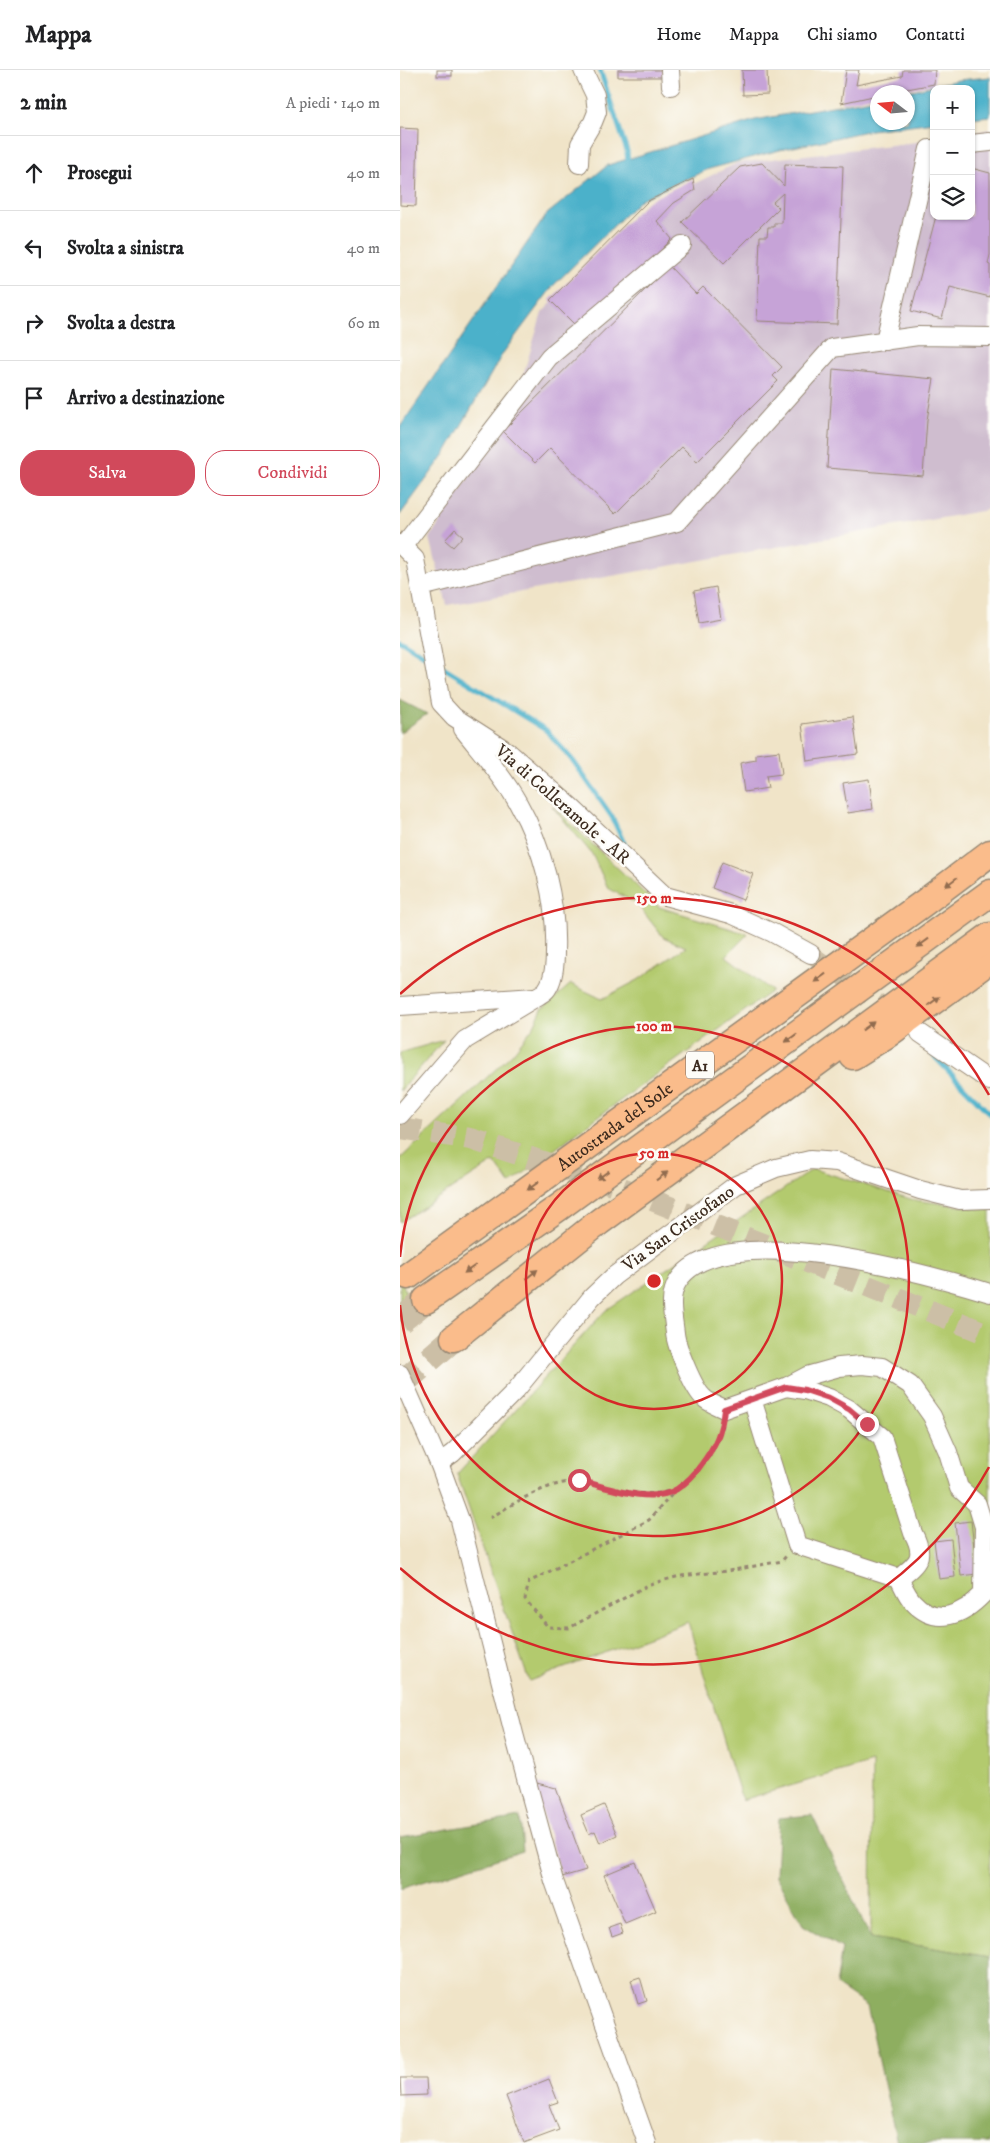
<!DOCTYPE html>
<html lang="it">
<meta charset="utf-8">
<style>
body{margin:0;font-family:"IM FELL DW Pica",serif;background:#f6f6f6;color:#202124}
.controls{position:absolute;right:15px;top:15px;display:grid;overflow:hidden;border-radius:10px;box-shadow:0 1px 4px #0004}
.controls button{width:45px;height:45px;display:grid;place-items:center;padding:0;border:0;border-bottom:1px solid #e0e0e0;background:#fff;color:#202124;font:25px sans-serif}
.compass{position:absolute;left:470px;top:15px;width:45px;height:45px;border-radius:50%;background:#fff;box-shadow:0 1px 4px #0004;rotate:286deg}
.stop{position:absolute;width:15px;height:15px;margin:-11px;border:4px solid #d1495b;border-radius:50%;background:#fff}
.stop.end{background:#d1495b;border-color:#fff;box-shadow:0 1px 5px #0008}
.list{margin:0;padding:0;list-style:none}
h2{display:flex;justify-content:space-between;align-items:center;height:65px;margin:0;padding:0 20px;font-size:21px}
h2 small{font-size:16px;font-weight:400;color:#757577}
.list li{display:grid;grid-template-columns:32px 1fr auto;gap:15px;align-items:center;box-sizing:border-box;height:75px;padding:0 20px;border-top:1px solid #e0e0e0}
.list b{display:block;font-size:19px;white-space:nowrap}
.list em{font-size:16px;font-style:normal;color:#757577}
.actions{display:flex;gap:10px;padding:15px 20px}
.actions a{flex:1;padding:11px 0;border:1px solid #d1495b;border-radius:20px;text-align:center;font-size:18px;color:#d1495b}
.actions .main{background:#d1495b;color:#fff}
.icon{flex:none;width:28px;height:28px;fill:none;stroke:currentColor;stroke-width:2;stroke-linecap:round;stroke-linejoin:round}
.map{position:relative;flex:none;width:590px;height:2073px;overflow:hidden}
header{display:flex;align-items:center;gap:30px;box-sizing:border-box;height:70px;padding:0 25px;background:#fff;border-bottom:1px solid #e0e0e0}
header strong{font-size:24px}
nav{display:flex;gap:28px;margin-inline-start:auto;font-size:18px}
main{display:flex}
aside{flex:1;background:#fff}
.map>svg:first-child{display:block}
</style>
<header>
<strong>Mappa</strong>
<nav><a>Home</a><a>Mappa</a><a>Chi siamo</a><a>Contatti</a></nav>
</header>
<main>
<aside>
<h2>2 min<small>A piedi · 140 m</small></h2>
<ul class="list">
<li><svg class="icon" aria-label="ahead" viewBox="0 0 24 24"><path d="M12 20V5M6 11l6-6 6 6"/></svg><div><b>Prosegui</b></div><em>40 m</em></li>
<li><svg class="icon" aria-label="left" viewBox="0 0 24 24"><path d="M17 20v-9H6M10 6l-5 5 5 5"/></svg><div><b>Svolta a sinistra</b></div><em>40 m</em></li>
<li><svg class="icon" aria-label="right" viewBox="0 0 24 24"><path d="M7 20v-9h11M14 6l5 5-5 5"/></svg><div><b>Svolta a destra</b></div><em>60 m</em></li>
<li><svg class="icon" aria-label="arrive" viewBox="0 0 24 24"><path d="M6 21V4h12l-3 4 3 4H6"/></svg><div><b>Arrivo a destinazione</b></div></li>
</ul>
<div class="actions"><a class="main">Salva</a><a>Condividi</a></div>
</aside>
<div class="map">
<svg width="590" height="2073" viewBox="0 0 590 2073">
<rect width="100%" height="100%" fill="#fdfcf7"/>
<filter id="ink" filterUnits="userSpaceOnUse"><feTurbulence type="fractalNoise" baseFrequency=".02" numOctaves="2"/><feDisplacementMap in="SourceGraphic" scale="10" xChannelSelector="R" yChannelSelector="G"/><feConvolveMatrix kernelMatrix="1 2 1 2 8 2 1 2 1" color-interpolation-filters="sRGB"/></filter>
<filter id="wash" filterUnits="userSpaceOnUse"><feTurbulence type="fractalNoise" baseFrequency=".0096" numOctaves="4" result="noise"/><feDisplacementMap in="SourceGraphic" scale="20" xChannelSelector="R" yChannelSelector="G"/><feGaussianBlur stdDeviation="1.12" result="paint"/><feColorMatrix in="noise" values="0 0 0 0 0 0 0 0 0 0 0 0 0 0 0 0 0 1.4 0 .05"/><feComposite in="paint" operator="in"/></filter>
<g filter="url(#wash)">
<rect width="100%" height="100%" fill="#f0e4c8"/>
<path fill="#cfbdcf" d="M590,59V423L587,440L47,535L30,468L113,338L142,243L236,142L337,93L534,70V146H571V63Z"/>
<g fill="#b3ca6e" stroke="#777a46">
<path d="M152,736L259,837L348,864L326,886L372,921L181,1059L110,1114L94,1092L0,1152V1089L113,983L134,956L142,939L171,914L202,929L238,910L286,877L263,867L237,834L208,818L192,784Z"/>
<path d="M44,970L0,1021V983Z"/>
<path d="M413,1099L514,1130L590,1140V1887L471,1868L472,1692L342,1730L288,1552L129,1611L57,1404L205,1241Z"/>
<path d="M0,1206L8,1228L11,1262L0,1249Z"/>
</g>
<g fill="#8eae61" stroke="#646c40">
<path d="M0,630L27,644L0,663Z"/>
<path d="M412,1745L471,1868L590,1887V2073H497L467,1936L436,1915L442,1878L403,1855L376,1806L379,1748Z"/>
<path d="M120,1747L123,1781L0,1819V1767Z"/>
</g>
<path fill="#4bb1ca" stroke="#436e74" d="M590,7V46L571,48V19H534V52L471,60L380,80L309,99L241,129L153,216L103,283L45,384L0,445V357L147,144L208,95L355,50L477,28L478,52H508V22H504L558,10Z"/>
<g fill="none" stroke-linecap="round" stroke-linejoin="round">
<g stroke="#4bb1ca" stroke-width="5">
<path d="M200,0L227,81L228,95"/>
<path d="M0,570L27,587"/>
<path d="M38,594L146,660L174,692L212,747L228,782"/>
<path d="M533,985L590,1044"/>
</g>
</g>
<g id="blocks">
<g fill="#c6a3d7">
<rect x="37" y="0" width="15" height="6"/>
<rect x="218" y="0" width="45" height="7"/>
<path d="M342,0H367L368,24L343,25Z"/>
<path d="M446,0H459L456,15L502,6L503,0H535L534,14L491,22H478V25L441,33Z"/>
<path d="M0,58L18,59L16,136L0,135Z"/>
<path d="M362,93L384,116L385,94L443,96L437,254L357,251L360,166H367L368,157H374V153H382L383,123L373,132L379,138L324,193L282,152L340,97Z"/>
<path d="M571,98L590,103V185L588,194L590,195V227L550,217L542,249L511,241L536,146H571Z"/>
<path d="M293,109L295,120L274,133L257,151L272,169L180,260L150,230L248,131Z"/>
<path d="M269,196L296,224L303,217L382,297L373,306L378,311L297,392L282,377L215,444L150,378L135,393L103,361Z"/>
<path d="M433,299L534,309L527,350L523,406L427,398Z"/>
<path d="M55,459L63,466L53,477L45,470Z"/>
<path d="M316,517L321,549L299,553L294,521Z"/>
<path d="M453,647L458,684L407,691L402,654Z"/>
<path d="M379,681L382,704L366,706L368,718L344,722L340,693L356,690V684Z"/>
<path d="M469,709L473,739L448,743L443,713Z"/>
<path d="M322,792L353,804L343,830L312,818Z"/>
<path d="M571,1451L577,1504L561,1506L555,1453Z"/>
<path d="M551,1469L555,1507L539,1509L534,1471Z"/>
<path d="M133,1712L156,1718L186,1800L162,1807Z"/>
<path d="M204,1735L217,1765L200,1773L195,1761L189,1764L181,1745Z"/>
<path d="M235,1792L256,1841L225,1854L204,1805Z"/>
<path d="M220,1854L223,1863L212,1867L209,1858Z"/>
<path d="M240,1907L247,1931L238,1934L231,1910Z"/>
<path d="M0,2008H26L27,2025L1,2026Z"/>
<path d="M149,2009L158,2032L149,2035L159,2060L124,2073L106,2026Z"/>
</g>
</g>
</g>
<g filter="url(#ink)">
<use href="#blocks" fill-opacity="0" stroke="#968773" stroke-width="1"/>
<g fill="none" stroke-linecap="round" stroke-linejoin="round">
<path stroke="#ccbfa6" stroke-width="18" stroke-dasharray="18 9" stroke-linecap="butt" d="M411,884L496,945"/>
<path stroke="#ccbfa6" stroke-width="22" stroke-dasharray="22 11" stroke-linecap="butt" d="M0,1058L71,1069L212,1114L590,1265"/>
<g stroke="#ccbfa6" stroke-width="26" stroke-dasharray="26 13" stroke-linecap="butt">
<path d="M0,1251L26,1230"/>
<path d="M0,1315L54,1268"/>
</g>
<defs>
<g id="minor">
<path d="M270,0L271,16"/>
<path d="M571,74L590,72"/>
<path d="M179,94L180,74L193,52L197,42L195,25L183,0"/>
<path d="M485,271L529,79H534"/>
<path d="M0,474L15,489L41,633L54,647L107,681L169,735L265,826L331,844L373,863L411,884"/>
<path d="M3,476L149,287L282,175"/>
<path d="M21,517L277,452L432,278L518,266L590,267"/>
<path d="M0,936L134,927"/>
<path d="M520,963L590,1011"/>
<path d="M0,1045L65,970L138,926C141,924 145,922 147,919C154,909 155,894 155,882C157,832 143,777 118,733C103,706 82,683 63,659"/>
<path d="M0,1304L39,1393L60,1450L114,1664L154,1811L247,2073"/>
<path d="M386,1317L405,1320L429,1328L449,1339L482,1367L513,1463C526,1487 518,1493 499,1508"/>
<path d="M352,1329L397,1475L499,1508C503,1516 507,1526 513,1532C536,1557 563,1545 583,1524L584,1457L577,1434L559,1418L548,1382L532,1346L510,1315L482,1297L462,1295L439,1297L407,1306L386,1317L324,1339C318,1336 309,1333 304,1328C294,1320 276,1276 275,1263C273,1246 268,1226 278,1211C321,1145 528,1204 590,1223"/>
<path d="M39,1393L53,1383L116,1320L192,1227L214,1206L336,1115L376,1098L410,1090L437,1092L520,1120L560,1130L590,1129"/>
</g>
<g id="highway">
<path d="M453,986L488,964L590,890"/>
<path id="s1" d="M8,1206L525,832L590,783"/>
<path d="M26,1230L158,1138L590,823"/>
<path d="M54,1268L199,1152L590,866"/>
</g>
</defs>
<use href="#minor" stroke="#968773" stroke-width="20"/>
<use href="#highway" stroke="#968773" stroke-width="29"/>
<g stroke="#968773" stroke-width="3" stroke-dasharray="4 4" stroke-linecap="butt">
<path d="M323,1355L312,1382L293,1405L276,1420L249,1450L129,1512L125,1529L148,1557L169,1558L250,1514L280,1506L328,1501L382,1491L386,1486"/>
<path d="M90,1448C116,1432 145,1413 177,1411C186,1410 196,1415 204,1417C231,1423 247,1427 275,1420"/>
</g>
<use href="#minor" stroke="#fff" stroke-width="18"/>
<use href="#highway" stroke="#fabc8b" stroke-width="26"/>
</g>
<defs><path id="oneway-solid" d="M-6-.8H1V-3.2L6.5 0L1 3.2V.8H-6Z" transform="scale(1.25)"/></defs>
<g fill="#916c4f">
<use href="#oneway-solid" transform="translate(551 812) rotate(143)"/>
<use href="#oneway-solid" transform="translate(523 873) rotate(144)"/>
<use href="#oneway-solid" transform="translate(420 908) rotate(144)"/>
<use href="#oneway-solid" transform="translate(534 931) rotate(-36)"/>
<use href="#oneway-solid" transform="translate(468 956) rotate(-36)"/>
<use href="#oneway-solid" transform="translate(391 968) rotate(144)"/>
<use href="#oneway-solid" transform="translate(203 1105) rotate(144)"/>
<use href="#oneway-solid" transform="translate(262 1106) rotate(-36)"/>
<use href="#oneway-solid" transform="translate(133 1116) rotate(144)"/>
<use href="#oneway-solid" transform="translate(70 1199) rotate(145)"/>
<use href="#oneway-solid" transform="translate(132 1204) rotate(-38)"/>
</g>
</g>
<g fill="none" stroke-linecap="round" stroke-linejoin="round" filter="url(#ink)">
<path stroke="#d1495b" stroke-width="6" d="M179,1410C205,1417 252,1435 277,1419C286,1413 295,1404 301,1395C315,1377 322,1361 324,1339L386,1317L405,1320L429,1328L449,1339L467,1354"/>
</g>
<g fill="none" stroke="#d62828" stroke-width="2.5">
<circle cx="254" cy="1211" r="128"/>
<path d="M0 1187A255 255 0 1 1 0 1235"/>
<path d="M589 1397A383 383 0 0 1 0 1498M0 924A383 383 0 0 1 589 1025"/>
</g>
<g text-anchor="middle" stroke-width="5" stroke-linejoin="round" paint-order="stroke">
<rect fill="#fdfcf7" stroke="#75695f" stroke-width="1" x="286" y="981.5" width="28" height="27" rx="4"/>
<g font-size="16" font-weight="bold" fill="#3b2a1e">
<text x="300" y="1001">A1</text>
</g>
<g font-size="18" fill="#3b2a1e" stroke="#fdfcf7">
<text transform="translate(163 734) rotate(41)" y="6">Via di Colleramole - AR</text>
<text dy="6" stroke="none"><textPath href="#s1" startOffset="255">Autostrada del Sole</textPath></text>
<text transform="translate(278 1158) rotate(-36)" y="6">Via San Cristofano</text>
</g>
</g>
<circle cx="254" cy="1211" r="8" fill="#d62828" stroke="#fdfcf7" stroke-width="2.5"/>
<g font-size="15" text-anchor="middle" font-weight="bold" fill="#d62828" stroke="#fdfcf7" stroke-width="5" stroke-linejoin="round" paint-order="stroke">
<text x="254" y="833">150 m</text>
<text x="254" y="961">100 m</text>
<text x="254" y="1088">50 m</text>
</g>
</svg>
<div class="controls">
<button>+</button>
<button>−</button>
<button><svg class="icon" aria-label="layers" viewBox="0 0 24 24"><path d="M12 4l9 5-9 5-9-5zM3 14l9 5 9-5"/></svg></button>
</div>
<svg class="compass" viewBox="-18 -18 36 36"><path d="M0-13l5 13h-10z" fill="#e53935"/><path d="M0 13l5-13h-10z" fill="#757577"/></svg>
<div class="stop" style="left:179px;top:1410px"></div>
<div class="stop end" style="left:467px;top:1354px"></div>
</div>
</main>
